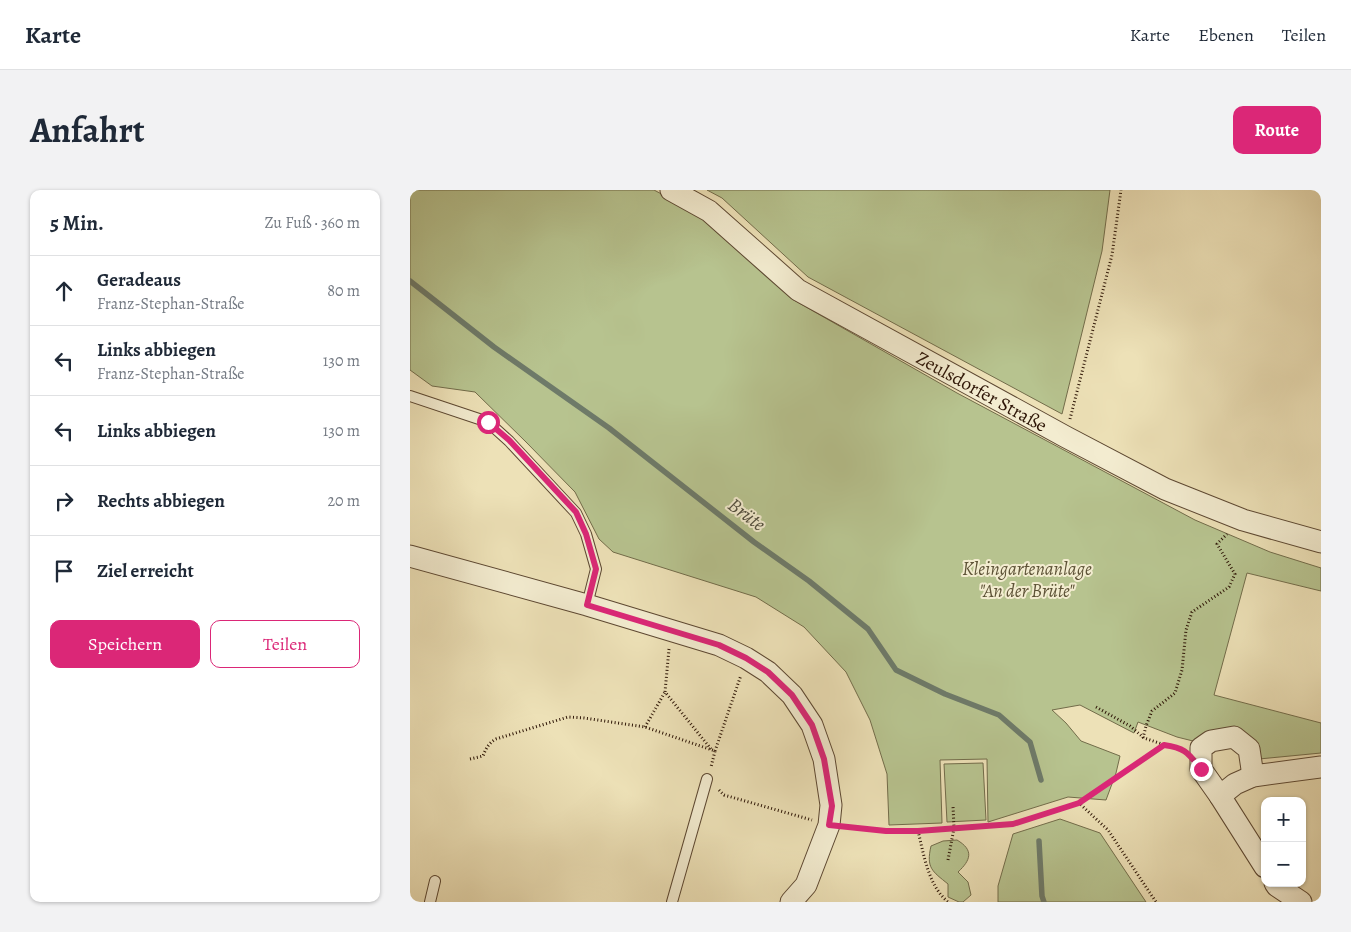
<!DOCTYPE html>
<html lang="de">
<meta charset="utf-8">
<style>
body{margin:0;font-family:Alegreya,serif;background:#f2f2f3;color:#1f2937}
.controls{position:absolute;right:15px;bottom:15px;display:grid;overflow:hidden;border-radius:10px;box-shadow:0 1px 4px #0004}
.controls button{width:45px;height:45px;display:grid;place-items:center;padding:0;border:0;border-bottom:1px solid #e0e1e3;background:#fff;color:#1f2937;font:25px sans-serif}
.stop{position:absolute;width:15px;height:15px;margin:-11px;border:4px solid #db2777;border-radius:50%;background:#fff}
.stop.end{background:#db2777;border-color:#fff;box-shadow:0 1px 5px #0008}
.list{margin:0;padding:0;list-style:none}
h2{display:flex;justify-content:space-between;align-items:center;height:65px;margin:0;padding:0 20px;font-size:21px}
h2 small{font-size:16px;font-weight:400;color:#747a83}
.list li{display:grid;grid-template-columns:32px 1fr auto;gap:15px;align-items:center;box-sizing:border-box;height:70px;padding:0 20px;border-top:1px solid #e0e1e3}
.list b{display:block;font-size:19px;white-space:nowrap}
.list p{margin:0;font-size:16px;white-space:nowrap;color:#747a83}
.list em{font-size:16px;font-style:normal;color:#747a83}
.actions{display:flex;gap:10px;padding:15px 20px}
.actions a{flex:1;padding:11px 0;border:1px solid #db2777;border-radius:10px;text-align:center;font-size:18px;color:#db2777}
.actions .main{background:#db2777;color:#fff}
.icon{flex:none;width:28px;height:28px;fill:none;stroke:currentColor;stroke-width:2;stroke-linecap:round;stroke-linejoin:round}
.map{position:relative;flex:none;width:911px;height:712px;overflow:hidden;border-radius:10px}
header{display:flex;align-items:center;gap:30px;box-sizing:border-box;height:70px;padding:0 25px;background:#fff;border-bottom:1px solid #e0e1e3}
header strong{font-size:24px}
nav{display:flex;gap:28px;margin-inline-start:auto;font-size:18px}
.intro{display:flex;align-items:center;justify-content:space-between;box-sizing:border-box;height:120px;padding:0 30px}
h1{margin:0;font-size:35px}
.button{padding:12px 22px;border-radius:10px;background:#db2777;color:#fff;font-size:18px;font-weight:700}
main{display:flex;gap:30px;padding:0 30px}
aside{flex:1;background:#fff;border-radius:10px;box-shadow:0 1px 4px #0004}
.map>svg:first-child{display:block}
</style>
<header>
<strong>Karte</strong>
<nav><a>Karte</a><a>Ebenen</a><a>Teilen</a></nav>
</header>
<div class="intro"><h1>Anfahrt</h1><a class="button">Route</a></div>
<main>
<aside>
<h2>5 Min.<small>Zu Fuß · 360 m</small></h2>
<ul class="list">
<li><svg class="icon" aria-label="ahead" viewBox="0 0 24 24"><path d="M12 20V5M6 11l6-6 6 6"/></svg><div><b>Geradeaus</b><p>Franz-Stephan-Straße</p></div><em>80 m</em></li>
<li><svg class="icon" aria-label="left" viewBox="0 0 24 24"><path d="M17 20v-9H6M10 6l-5 5 5 5"/></svg><div><b>Links abbiegen</b><p>Franz-Stephan-Straße</p></div><em>130 m</em></li>
<li><svg class="icon" aria-label="left" viewBox="0 0 24 24"><path d="M17 20v-9H6M10 6l-5 5 5 5"/></svg><div><b>Links abbiegen</b></div><em>130 m</em></li>
<li><svg class="icon" aria-label="right" viewBox="0 0 24 24"><path d="M7 20v-9h11M14 6l5 5-5 5"/></svg><div><b>Rechts abbiegen</b></div><em>20 m</em></li>
<li><svg class="icon" aria-label="arrive" viewBox="0 0 24 24"><path d="M6 21V4h12l-3 4 3 4H6"/></svg><div><b>Ziel erreicht</b></div></li>
</ul>
<div class="actions"><a class="main">Speichern</a><a>Teilen</a></div>
</aside>
<div class="map">
<svg width="911" height="712" viewBox="0 0 911 712">
<rect width="100%" height="100%" fill="#ede1b7"/>
<filter id="stains"><feTurbulence type="fractalNoise" baseFrequency=".004" numOctaves="4"/><feColorMatrix values="0 0 0 0 .2 0 0 0 0 .09 0 0 0 0 .02 0 0 0 .5 -.17"/></filter>
<radialGradient id="worn" r=".72"><stop offset=".6" stop-color="#630" stop-opacity="0"/><stop offset="1" stop-color="#630" stop-opacity=".3"/></radialGradient>
<g fill="#b7c38f" stroke="#726c4a">
<path d="M0,0H244L296,28L382,109L547,203L785,330L860,362L911,378V401L837,383L804,505L911,533V563L849,569L826,541L809,539L783,551L767,547L728,532L724,543L670,515L642,520L656,533L671,551L710,566L706,583L696,610L658,607L578,632L577,569L530,570L532,633L479,635L477,584L460,530L436,482L394,437L346,407L203,362L189,349L165,302L116,252L65,202L22,196L0,180Z"/>
<path d="M297,0H700L692,61L652,224L398,87L312,8Z"/>
<path d="M573,573L576,630L537,632L534,574Z"/>
<path d="M650,629L690,643L736,712H588V696L603,644Z"/>
<path d="M547,650C564,660 561,670 548,682L558,692L561,705L553,712H549L538,707V694C522,681 516,678 521,656L533,651Z"/>
</g>
<g fill="none" stroke-linecap="round" stroke-linejoin="round">
<g stroke="#6e7a69" stroke-width="5.5">
<path d="M0,91L84,157L199,238L344,352L399,391L458,439L486,480L535,504L589,525L620,552L631,590"/>
<path d="M629,651L632,706L634,712"/>
</g>
<defs>
<g id="service">
<path d="M0,206L78,232L99,251L166,323L176,344L186,379L177,415"/>
<path d="M20,712L25,691"/>
<path d="M262,712L297,589"/>
</g>
<g id="minor">
<path d="M261,0L299,21L388,100L656,247L755,299L833,330L911,352"/>
<path d="M0,366L177,415L309,455L336,468L358,482L382,505L402,535L414,569L421,615L419,635L396,695L381,712"/>
<path d="M843,586L839,559L824,547L801,551L791,558V579L810,606L855,677"/>
<path d="M810,606L825,594L843,586L911,577"/>
<path d="M865,693L867,696L891,712"/>
</g>
</defs>
<use href="#service" stroke="#5d4832" stroke-width="12"/>
<use href="#minor" stroke="#5d4832" stroke-width="23"/>
<g stroke="#2d1506" stroke-width="3" stroke-dasharray="1 2.5" stroke-linecap="butt">
<path d="M660,229L702,65L711,0"/>
<path d="M259,459L255,502L301,559"/>
<path d="M686,517L720,536L734,548L755,555L767,557L773,560"/>
<path d="M235,537L255,502"/>
<path d="M733,548L736,536L742,521L765,503L772,480L776,440L782,422L819,397L825,384L807,354L817,344"/>
<path d="M305,561L331,485"/>
<path d="M60,569L73,566C76,558 79,553 86,549L158,527L174,528L235,537L305,561L301,577"/>
<path d="M309,600L314,605L402,630"/>
<path d="M669,613L755,555"/>
<path d="M437,637L476,641H508L603,634L669,613L698,640L746,712"/>
<path d="M508,641C514,665 518,695 538,712"/>
<path d="M538,670L544,638L543,616"/>
</g>
<use href="#service" stroke="#f3ecd0" stroke-width="10"/>
<use href="#minor" stroke="#f3ecd0" stroke-width="21"/>
</g>
<g fill="none" stroke-linecap="round" stroke-linejoin="round">
<path stroke="#db2777" stroke-width="6" d="M78,232L99,250L166,322L176,344L186,379L177,415L309,455L336,468L358,482L382,505L402,535L414,569L422,616L419,635L476,641H508L603,634L669,613L754,555C776,558 778,563 791,579"/>
</g>
<g text-anchor="middle" stroke-width="4" stroke-linejoin="round" paint-order="stroke">
<g font-size="19" fill="#2d1506" stroke="#f3ecd0">
<text transform="translate(572 201) rotate(29)" y="7">Zeulsdorfer Straße</text>
</g>
<g font-size="19" font-style="italic" fill="#5d5236" stroke="#f3ecd0">
<text x="617" y="385">Kleingartenanlage<tspan x="617" dy="22">"An der Brüte"</tspan></text>
</g>
<g font-size="20" font-style="italic" fill="#535040" stroke="#f3ecd0">
<text transform="translate(337 324) rotate(37)" y="7">Brüte</text>
</g>
</g>
<rect width="100%" height="100%" filter="url(#stains)"/>
<rect width="100%" height="100%" fill="url(#worn)"/>
</svg>
<div class="controls">
<button>+</button>
<button>−</button>
</div>
<div class="stop" style="left:78px;top:232px"></div>
<div class="stop end" style="left:791px;top:579px"></div>
</div>
</main>
